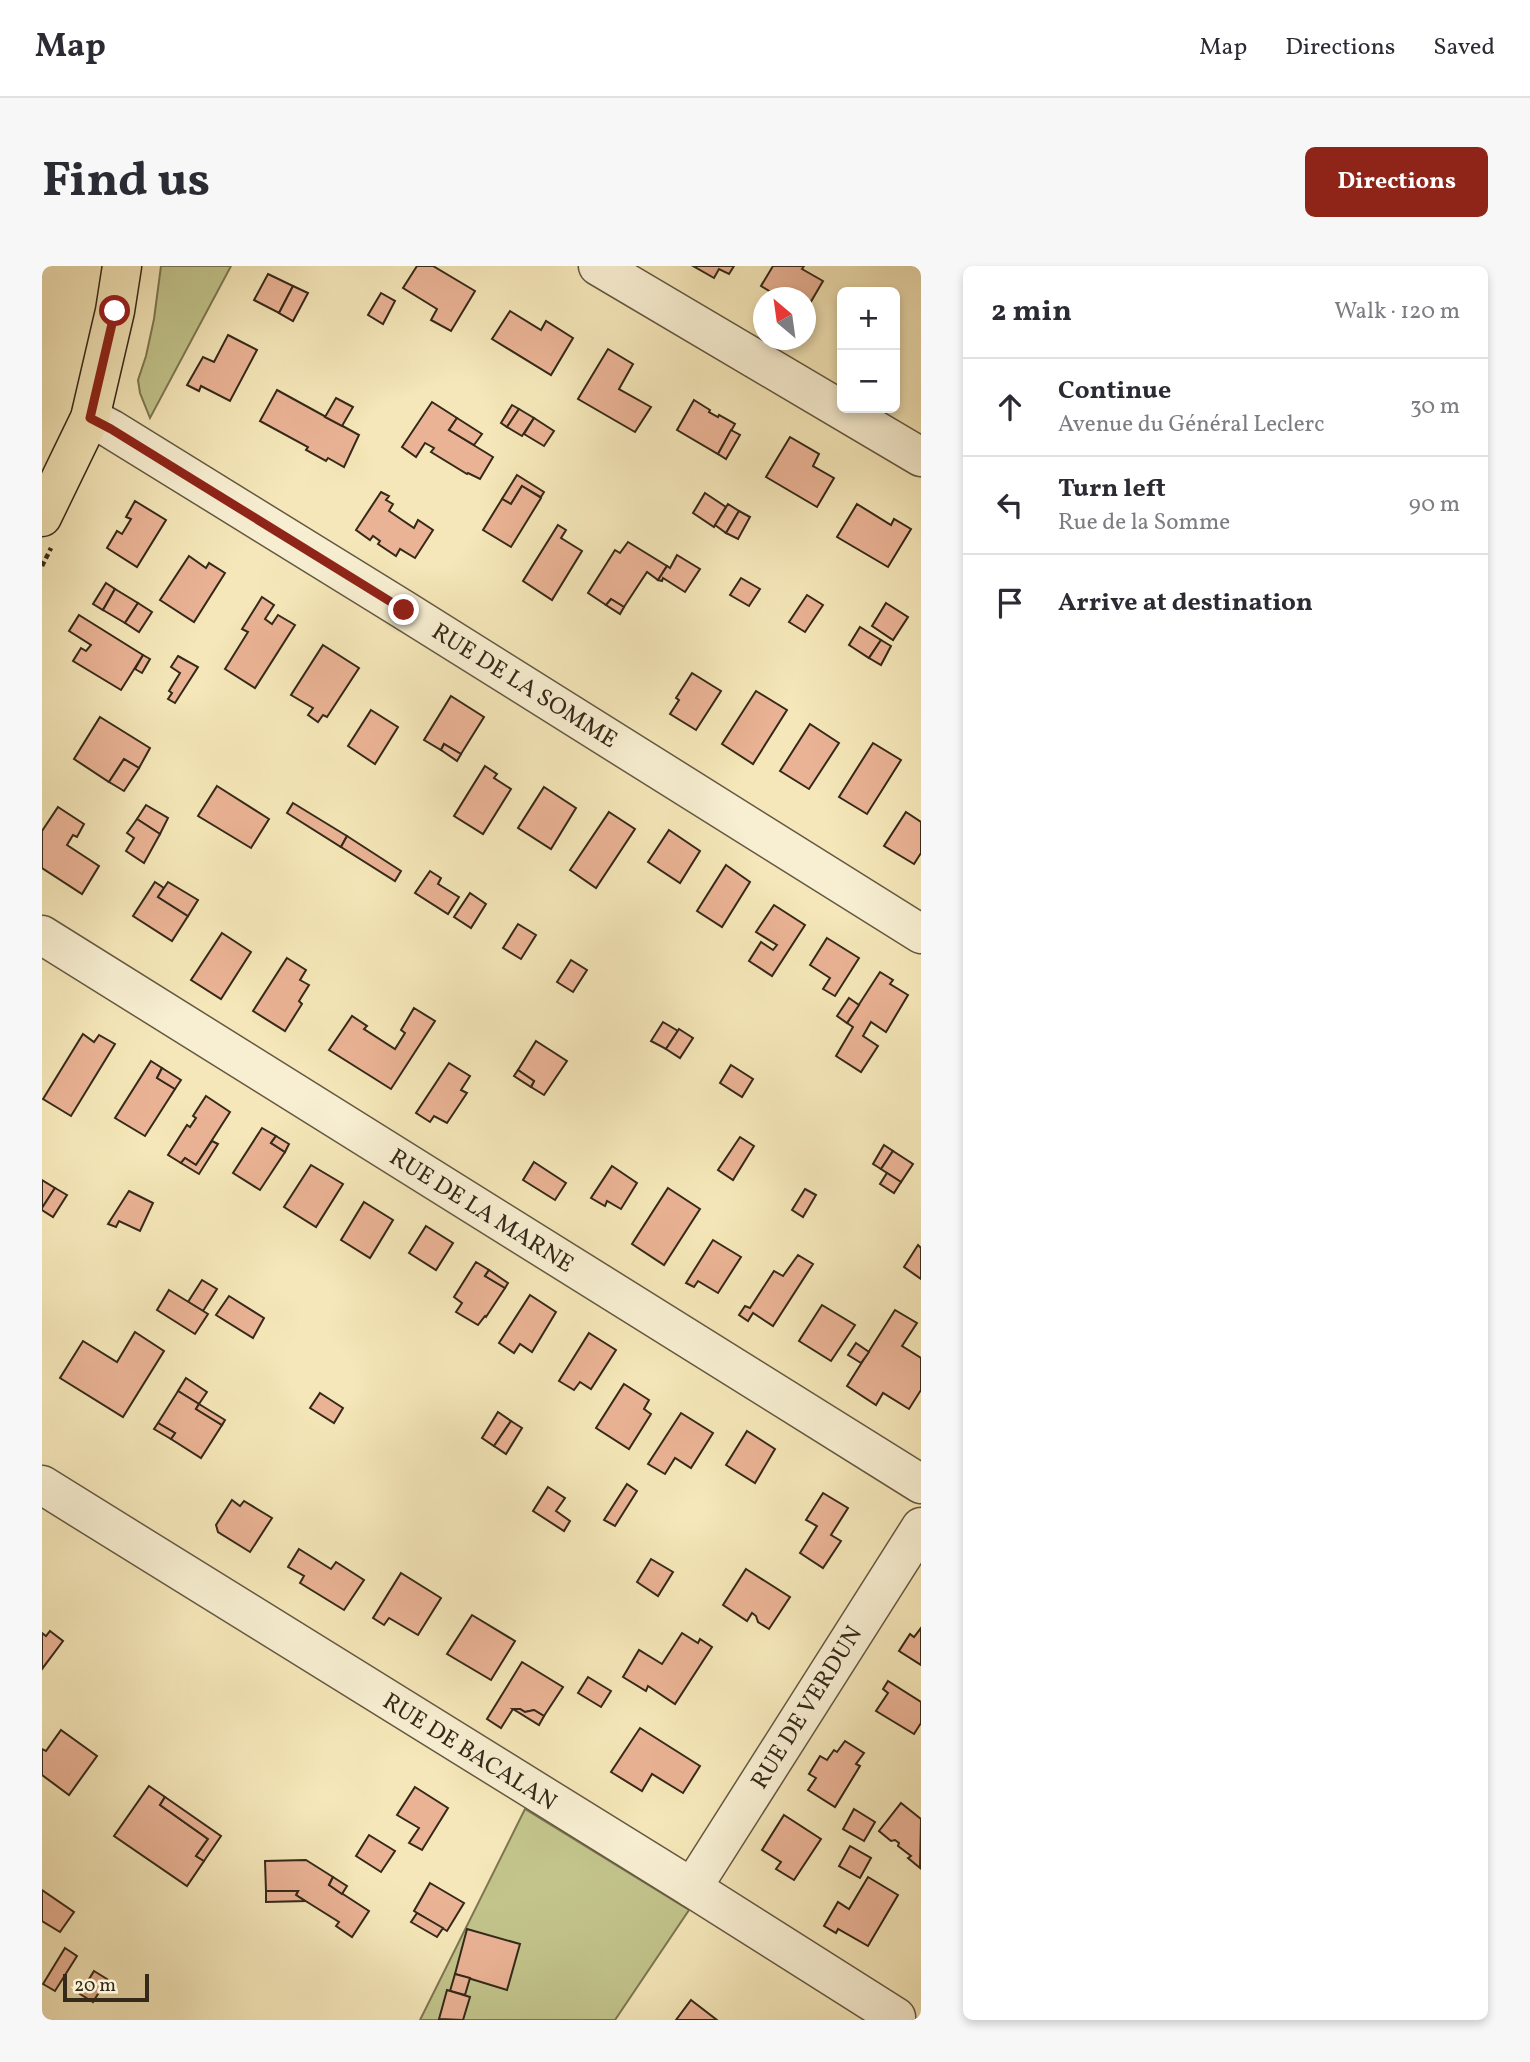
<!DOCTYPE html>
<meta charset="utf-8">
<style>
body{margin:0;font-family:Vollkorn,serif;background:#f7f7f7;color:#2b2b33}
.controls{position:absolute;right:21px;top:21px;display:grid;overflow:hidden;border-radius:10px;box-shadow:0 4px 10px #0003}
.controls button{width:63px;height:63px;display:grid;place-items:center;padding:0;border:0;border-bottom:2px solid #e1e1e2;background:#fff;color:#2b2b33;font:35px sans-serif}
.compass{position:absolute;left:711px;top:21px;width:63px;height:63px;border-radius:50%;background:#fff;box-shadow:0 4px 10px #0003;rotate:331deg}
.scale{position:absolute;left:21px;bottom:18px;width:86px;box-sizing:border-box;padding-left:7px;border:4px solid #352919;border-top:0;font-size:19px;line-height:24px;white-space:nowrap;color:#352919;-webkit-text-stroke:5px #f8efd2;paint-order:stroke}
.stop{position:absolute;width:21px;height:21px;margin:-16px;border:5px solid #8f2418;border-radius:50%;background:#fff}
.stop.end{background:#8f2418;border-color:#fff;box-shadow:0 2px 7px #0008}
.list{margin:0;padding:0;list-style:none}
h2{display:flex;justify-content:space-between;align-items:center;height:91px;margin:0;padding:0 28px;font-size:30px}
h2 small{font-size:23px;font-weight:400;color:#7c7c81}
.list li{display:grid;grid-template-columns:46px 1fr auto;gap:21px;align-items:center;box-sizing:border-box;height:98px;padding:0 28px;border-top:2px solid #e1e1e2}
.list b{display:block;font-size:26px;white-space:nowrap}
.list p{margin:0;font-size:23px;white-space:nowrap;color:#7c7c81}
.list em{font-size:23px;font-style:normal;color:#7c7c81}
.icon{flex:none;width:38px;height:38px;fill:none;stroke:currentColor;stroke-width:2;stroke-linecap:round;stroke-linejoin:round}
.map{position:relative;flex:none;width:879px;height:1754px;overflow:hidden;border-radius:10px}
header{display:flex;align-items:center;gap:42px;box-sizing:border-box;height:98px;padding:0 35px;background:#fff;border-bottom:2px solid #e1e1e2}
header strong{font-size:33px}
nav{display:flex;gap:38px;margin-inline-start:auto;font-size:24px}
.intro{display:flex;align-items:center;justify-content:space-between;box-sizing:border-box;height:168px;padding:0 42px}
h1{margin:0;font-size:49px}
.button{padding:18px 32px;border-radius:10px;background:#8f2418;color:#fff;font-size:24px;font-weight:700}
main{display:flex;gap:42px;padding:0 42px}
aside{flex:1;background:#fff;border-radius:10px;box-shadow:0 4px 10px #0003}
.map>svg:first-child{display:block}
</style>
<header>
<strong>Map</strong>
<nav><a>Map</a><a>Directions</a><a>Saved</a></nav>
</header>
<div class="intro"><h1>Find us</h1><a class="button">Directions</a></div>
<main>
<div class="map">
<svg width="879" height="1754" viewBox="0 0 879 1754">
<rect width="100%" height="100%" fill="#f5e7b9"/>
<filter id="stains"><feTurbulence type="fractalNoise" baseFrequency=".00286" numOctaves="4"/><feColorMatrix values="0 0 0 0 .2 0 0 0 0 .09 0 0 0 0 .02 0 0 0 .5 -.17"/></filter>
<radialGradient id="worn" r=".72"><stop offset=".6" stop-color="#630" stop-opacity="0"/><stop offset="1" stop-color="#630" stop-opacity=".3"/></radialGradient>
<g fill="#c2c48b" stroke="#7c7652" stroke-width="2">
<path d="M119,0H189L108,152L98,127L96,114L104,90L112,53Z"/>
<path d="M483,1543L647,1644L573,1754H378Z"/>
</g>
<g fill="#eab395" stroke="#352919" stroke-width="2">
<path d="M375,0H391L433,25L409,65L389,54L395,43L361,22Z"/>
<path d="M651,0H692L687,8L677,3L672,12Z"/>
<path d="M731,0H762L760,3L781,15L764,44V32H739L719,20Z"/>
<path d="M226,8L251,20L237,47L212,34Z"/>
<path d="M251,20L266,27L251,55L237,47Z"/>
<path d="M339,27L353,35L341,58L326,49Z"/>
<path d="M468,45L499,64L504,55L531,72L509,109L450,73Z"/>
<path d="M186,69L215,84L188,135L159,120L157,125L145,119L161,91L172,96Z"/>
<path d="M566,83L591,98L577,123L609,141L593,166L536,133Z"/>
<path d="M235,124L317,169L302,201L286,192L284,195L264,184L266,181L218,155Z"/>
<path d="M294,132L311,141L300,160L283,151Z"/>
<path d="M652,134L668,144L667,146L676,151L677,149L693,158L676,188L635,164Z"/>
<path d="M390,136L415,152L407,164L451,191L438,213L426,207L425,208L389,186L392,182L383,177L374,191L360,181Z"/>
<path d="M470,139L477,143L465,161L459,157Z"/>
<path d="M477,143L492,152L480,170L465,161Z"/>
<path d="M415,152L440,168L432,179L407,164Z"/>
<path d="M492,152L512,165L502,180L482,168Z"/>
<path d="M689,164L698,169L684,193L676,188Z"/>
<path d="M748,171L777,188L771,200L792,212L775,241L724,211Z"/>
<path d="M475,209L502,226L499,231L480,220L469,238L460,233Z"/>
<path d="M480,220L499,232L469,281L441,264L460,233L469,238Z"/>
<path d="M339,226L347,230L344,234L351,238L347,245L372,262L376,254L391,264L373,292L358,283L354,290L336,278L338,275L331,270L328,274L314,264Z"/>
<path d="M663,227L684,241L672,261L651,247Z"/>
<path d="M93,235L124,254L95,301L65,282L75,265L80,268L89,253L84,251Z"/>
<path d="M686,238L697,245L684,267L673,259Z"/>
<path d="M815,238L849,259L852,253L869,263L846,301L795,271Z"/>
<path d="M697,245L708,251L696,273L684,267Z"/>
<path d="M516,259L524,264L519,272L540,285L510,334L481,315Z"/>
<path d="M586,276L625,300L616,314L605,306L582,341L569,333L564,339L546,327L573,284L578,287Z"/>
<path d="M635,289L658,303L643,326L621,312L620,315L616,314L625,300L628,302Z"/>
<path d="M147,290L164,302L167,297L183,307L152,356L118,334Z"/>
<path d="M699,312L718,323L707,340L688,329Z"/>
<path d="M64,317L73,323L61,344L51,338Z"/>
<path d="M73,323L96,337L83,357L61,344Z"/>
<path d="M765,329L781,339L763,366L747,356Z"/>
<path d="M220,331L232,339L223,353L230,358L236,349L253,359L213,422L183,403L206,366L200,363Z"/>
<path d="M569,333L582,341L578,348L564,339Z"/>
<path d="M96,337L110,346L97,366L83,357Z"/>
<path d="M844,337L866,351L851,374L830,360Z"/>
<path d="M37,349L101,389L79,424L31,395L39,382L44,385L49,379L27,365Z"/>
<path d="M818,361L839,374L827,392L807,379Z"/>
<path d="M839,374L849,380L839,399L827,392Z"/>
<path d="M281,379L317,402L285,451L281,449L276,456L266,449L271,442L249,429Z"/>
<path d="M101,389L108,393L100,407L93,403Z"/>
<path d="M136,390L156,401L133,437L126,433L130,427L127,425L138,407L129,401Z"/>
<path d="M650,407L679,425L654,464L628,448L637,434L634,432Z"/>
<path d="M714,425L745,444L711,498L680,478Z"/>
<path d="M409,430L442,451L419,488L402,478L399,484L382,474Z"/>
<path d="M329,444L356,461L333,498L306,480Z"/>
<path d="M58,451L108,482L97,502L82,493L67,516L32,493Z"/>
<path d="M768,458L797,477L767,523L738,505Z"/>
<path d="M831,477L859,494L825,548L797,531Z"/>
<path d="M402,478L419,488L415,495L399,484Z"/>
<path d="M82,493L97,502L82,525L67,516Z"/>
<path d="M443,500L455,508L452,512L469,523L441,568L412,550Z"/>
<path d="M175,520L227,553L209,582L156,550Z"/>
<path d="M502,521L534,542L509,583L476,562Z"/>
<path d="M251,537L305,570L299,581L245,547Z"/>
<path d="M104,539L126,552L118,568L95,553Z"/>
<path d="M16,541L42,558L35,571L31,569L25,579L57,600L40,628L0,602V565Z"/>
<path d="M567,546L593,563L554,622L528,604Z"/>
<path d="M864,546L879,556V587L872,598L842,580Z"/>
<path d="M95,553L118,568L102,597L84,585L92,572L85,567Z"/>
<path d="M627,564L658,585L638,617L606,596Z"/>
<path d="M305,570L359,605L353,615L299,581Z"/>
<path d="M684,599L708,616L680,661L655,645Z"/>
<path d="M388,605L399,612L396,618L417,631L406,648L373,627Z"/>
<path d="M113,616L122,622L116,631L146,650L130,675L91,650Z"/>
<path d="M126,616L156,634L146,650L116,631Z"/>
<path d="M428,627L444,638L429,662L412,651Z"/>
<path d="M732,639L763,659L730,710L707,695L719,676L731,684L735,679L714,666Z"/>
<path d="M476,658L494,669L479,693L461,682Z"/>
<path d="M180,667L209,686L179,733L149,714Z"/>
<path d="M785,672L817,692L793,730L781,723L788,712L768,699Z"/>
<path d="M245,692L264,704L258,714L267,719L257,735L260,738L243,765L211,745Z"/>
<path d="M529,694L545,704L531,726L515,716Z"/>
<path d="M838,706L851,714L848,718L866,729L844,766L829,756L821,770L836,780L819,806L794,790L811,761L805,757Z"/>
<path d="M807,732L817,739L805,757L795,750Z"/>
<path d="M372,742L393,755L349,823L287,784L310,750L325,760L322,763L353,783L363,767L359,764Z"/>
<path d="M621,756L636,765L624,783L609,775Z"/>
<path d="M637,763L651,772L638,792L624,783Z"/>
<path d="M41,768L52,776L57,769L73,778L29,850L1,833Z"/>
<path d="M494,775L525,795L502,829L489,821L492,815L476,804Z"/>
<path d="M109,795L120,802L115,812L133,823L103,870L73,852Z"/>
<path d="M407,797L428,810L419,824L425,827L405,857L392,850L388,856L374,847Z"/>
<path d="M689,799L711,813L700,831L678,817Z"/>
<path d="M120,802L139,814L133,823L115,812Z"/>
<path d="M476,804L492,815L489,821L472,810Z"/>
<path d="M164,830L188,846L154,899L143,892L139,897L126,889L145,859L148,861L154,852L151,850Z"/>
<path d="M220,862L234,870L229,877L243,886L218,924L191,907Z"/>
<path d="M234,870L247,878L243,886L229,877Z"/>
<path d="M698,871L712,880L691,914L676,904Z"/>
<path d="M170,875L176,878L157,908L139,897L143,892L154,899Z"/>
<path d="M842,879L851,885L839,903L831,898Z"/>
<path d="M851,885L871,898L859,916L839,903Z"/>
<path d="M492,896L524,917L513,934L481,914Z"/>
<path d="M269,899L301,918L274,961L242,941Z"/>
<path d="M570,900L595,917L579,943L565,935L563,940L549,932Z"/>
<path d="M845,907L859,916L852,927L838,918Z"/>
<path d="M0,914L13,922L0,942Z"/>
<path d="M13,922L25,929L11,951L0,944V942Z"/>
<path d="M626,922L658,943L622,999L590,978Z"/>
<path d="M763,923L774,929L761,951L750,944Z"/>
<path d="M87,925L111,937L98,965L77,955L74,961L66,958Z"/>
<path d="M322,936L351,954L328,992L299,974Z"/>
<path d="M384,960L411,977L394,1004L367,987Z"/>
<path d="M671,974L699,991L676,1027L656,1015L652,1021L644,1017Z"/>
<path d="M876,979L879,982V1013L862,1001Z"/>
<path d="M756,989L771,998L731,1060L711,1047L706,1055L697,1049L703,1040L708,1042L732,1005L741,1010Z"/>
<path d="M434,996L447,1004L443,1010L463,1022L444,1051L443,1050L436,1059L414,1046L420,1037L412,1031Z"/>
<path d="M447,1004L466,1017L463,1022L443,1010Z"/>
<path d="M160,1014L175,1023L161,1045L146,1036Z"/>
<path d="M127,1024L166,1048L153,1068L115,1044Z"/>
<path d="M488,1029L514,1046L490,1086L478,1078L472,1087L457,1077Z"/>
<path d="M187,1030L222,1052L211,1072L174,1049Z"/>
<path d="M780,1039L813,1059L789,1095L757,1075Z"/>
<path d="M853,1044L875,1057L860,1080L879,1092V1124L867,1143L841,1127L834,1139L805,1120Z"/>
<path d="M93,1066L122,1085L81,1151L18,1112L41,1075L75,1096Z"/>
<path d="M547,1067L574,1084L549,1123L538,1116L532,1124L517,1115Z"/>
<path d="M814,1077L827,1086L819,1097L806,1089Z"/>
<path d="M144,1112L165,1126L157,1138L136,1125Z"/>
<path d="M582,1118L607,1134L602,1143L609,1148L587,1183L554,1162Z"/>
<path d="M136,1125L157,1138L154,1143L180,1159L159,1192L129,1173L133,1167L116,1157Z"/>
<path d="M278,1127L301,1142L292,1157L268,1142Z"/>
<path d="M157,1138L183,1154L180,1159L154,1143Z"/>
<path d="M456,1146L469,1155L452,1180L440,1172Z"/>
<path d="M639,1147L671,1167L649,1202L633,1192L623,1208L606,1198Z"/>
<path d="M469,1155L480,1162L464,1188L452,1180Z"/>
<path d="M116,1157L133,1167L129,1173L112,1163Z"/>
<path d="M705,1165L733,1183L713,1217L684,1199Z"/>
<path d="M585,1218L595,1225L573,1260L562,1254Z"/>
<path d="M506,1221L523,1232L514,1245L528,1255L522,1265L491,1245Z"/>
<path d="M781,1227L806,1242L789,1269L799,1275L781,1302L758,1287L775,1260L764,1254Z"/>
<path d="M190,1234L198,1240L202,1235L230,1252L208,1286L176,1266L174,1259Z"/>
<path d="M257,1283L289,1303L294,1296L322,1314L302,1344L258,1317L262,1310L246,1301Z"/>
<path d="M609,1293L631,1306L616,1330L595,1316Z"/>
<path d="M704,1303L748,1331L727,1363L716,1356L714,1350L710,1347L705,1355L681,1339Z"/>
<path d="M359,1307L399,1332L376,1369L347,1352L342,1359L331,1352Z"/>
<path d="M430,1349L473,1375L449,1414L405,1388Z"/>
<path d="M879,1362V1399L857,1385L868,1368L872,1371Z"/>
<path d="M8,1365L21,1375L0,1403V1367L4,1370Z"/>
<path d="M640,1367L656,1377L658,1373L670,1381L633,1438L606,1420L604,1425L581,1411L597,1384L620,1398Z"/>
<path d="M480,1396L521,1421L502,1450L492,1444L483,1446L478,1443H471L459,1462L445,1453Z"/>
<path d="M546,1411L569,1425L559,1441L536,1427Z"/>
<path d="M846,1415L879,1436V1457L872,1468L834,1445L846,1427L841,1423Z"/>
<path d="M471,1443H478L483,1446L492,1444L502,1450L497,1459Z"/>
<path d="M598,1462L658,1500L641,1527L610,1508L600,1525L569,1506Z"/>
<path d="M19,1464L55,1490L27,1529L0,1509V1483L4,1485Z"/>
<path d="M803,1475L822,1487L814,1498L818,1500L793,1541L766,1524L774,1512L767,1508L778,1490L785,1494L792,1484L795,1486Z"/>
<path d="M107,1520L123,1531L118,1539L166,1573L154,1590L162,1595L145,1620L72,1570Z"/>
<path d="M373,1521L406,1542L380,1584L367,1577L377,1562L355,1549Z"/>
<path d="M123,1531L179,1570L162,1595L154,1590L166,1573L118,1539Z"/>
<path d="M859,1537L879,1553L878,1602L866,1592L869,1590L856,1580L857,1577L853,1574L849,1575L837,1565Z"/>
<path d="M812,1543L833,1556L822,1575L801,1563Z"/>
<path d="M742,1549L779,1573L752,1614L734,1603L739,1596L720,1584Z"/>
<path d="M327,1569L353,1585L339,1606L314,1590Z"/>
<path d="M808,1580L829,1592L818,1612L797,1600Z"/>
<path d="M264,1594L291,1611L287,1619L327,1645L310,1671L294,1660L297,1656L254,1629L256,1625H224L223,1595Z"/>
<path d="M291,1611L305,1620L300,1628L287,1619Z"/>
<path d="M826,1611L856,1629L826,1680L796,1663L794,1667L782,1660L796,1636L807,1643Z"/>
<path d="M388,1617L422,1637L405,1665L372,1645Z"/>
<path d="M0,1624L32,1646L18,1666L0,1655Z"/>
<path d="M224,1625H256L254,1629L263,1635L224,1636Z"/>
<path d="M375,1647L401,1662L395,1671L369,1656Z"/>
<path d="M425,1663L478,1678L465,1724L413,1708Z"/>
<path d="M23,1682L35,1690L13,1725L1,1718Z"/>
<path d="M52,1705L65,1713L51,1736L38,1728Z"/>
<path d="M413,1708L428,1712L423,1729L408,1725Z"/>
<path d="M405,1724L428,1731L421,1754L397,1753Z"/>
<path d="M649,1734L675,1754H634Z"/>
</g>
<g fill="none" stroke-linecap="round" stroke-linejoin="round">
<defs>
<g id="minor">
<path d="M556,0L879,191"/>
<path d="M48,152L69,163L362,344L879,668"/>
<path d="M0,669L879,1218"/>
<path d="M0,1219L650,1622L854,1751"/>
<path d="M650,1622L879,1261"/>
</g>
<path id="major" d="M0,251L48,152L73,45L80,0"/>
</defs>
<use href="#minor" stroke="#655841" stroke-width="41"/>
<use href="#major" stroke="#352919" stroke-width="41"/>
<path stroke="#352919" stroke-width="4.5" stroke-dasharray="5 3.5" stroke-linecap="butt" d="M0,300L9,282"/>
<use href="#minor" stroke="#f8efd2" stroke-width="38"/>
<use href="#major" stroke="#f5e7b9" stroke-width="38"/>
</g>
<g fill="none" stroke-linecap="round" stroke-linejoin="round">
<path stroke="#8f2418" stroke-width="9" d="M73,45L48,152L69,163L362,344"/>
</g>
<g text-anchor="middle" stroke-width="6" stroke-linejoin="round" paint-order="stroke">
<g font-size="24" fill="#352919" stroke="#f8efd2">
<text transform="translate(483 419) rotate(32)" y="8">RUE DE LA SOMME</text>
<text transform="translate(440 944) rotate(32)" y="8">RUE DE LA MARNE</text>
<text transform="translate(764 1441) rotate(-58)" y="8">RUE DE VERDUN</text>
<text transform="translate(428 1485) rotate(32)" y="8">RUE DE BACALAN</text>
</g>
</g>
<rect width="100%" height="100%" filter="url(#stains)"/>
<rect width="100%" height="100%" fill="url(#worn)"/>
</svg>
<div class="controls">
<button>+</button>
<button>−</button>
</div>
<svg class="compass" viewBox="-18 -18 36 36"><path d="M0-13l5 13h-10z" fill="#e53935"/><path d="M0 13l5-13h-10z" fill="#7c7c81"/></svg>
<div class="scale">20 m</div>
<div class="stop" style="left:73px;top:45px"></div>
<div class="stop end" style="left:362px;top:344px"></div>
</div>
<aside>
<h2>2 min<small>Walk · 120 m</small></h2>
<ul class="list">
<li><svg class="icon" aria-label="ahead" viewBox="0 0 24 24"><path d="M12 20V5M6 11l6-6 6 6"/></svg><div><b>Continue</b><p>Avenue du Général Leclerc</p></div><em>30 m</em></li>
<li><svg class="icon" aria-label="left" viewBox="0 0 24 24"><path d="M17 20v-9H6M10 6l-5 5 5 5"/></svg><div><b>Turn left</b><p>Rue de la Somme</p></div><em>90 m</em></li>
<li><svg class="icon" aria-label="arrive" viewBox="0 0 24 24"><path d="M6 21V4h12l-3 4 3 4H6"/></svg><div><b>Arrive at destination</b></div></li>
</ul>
</aside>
</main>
